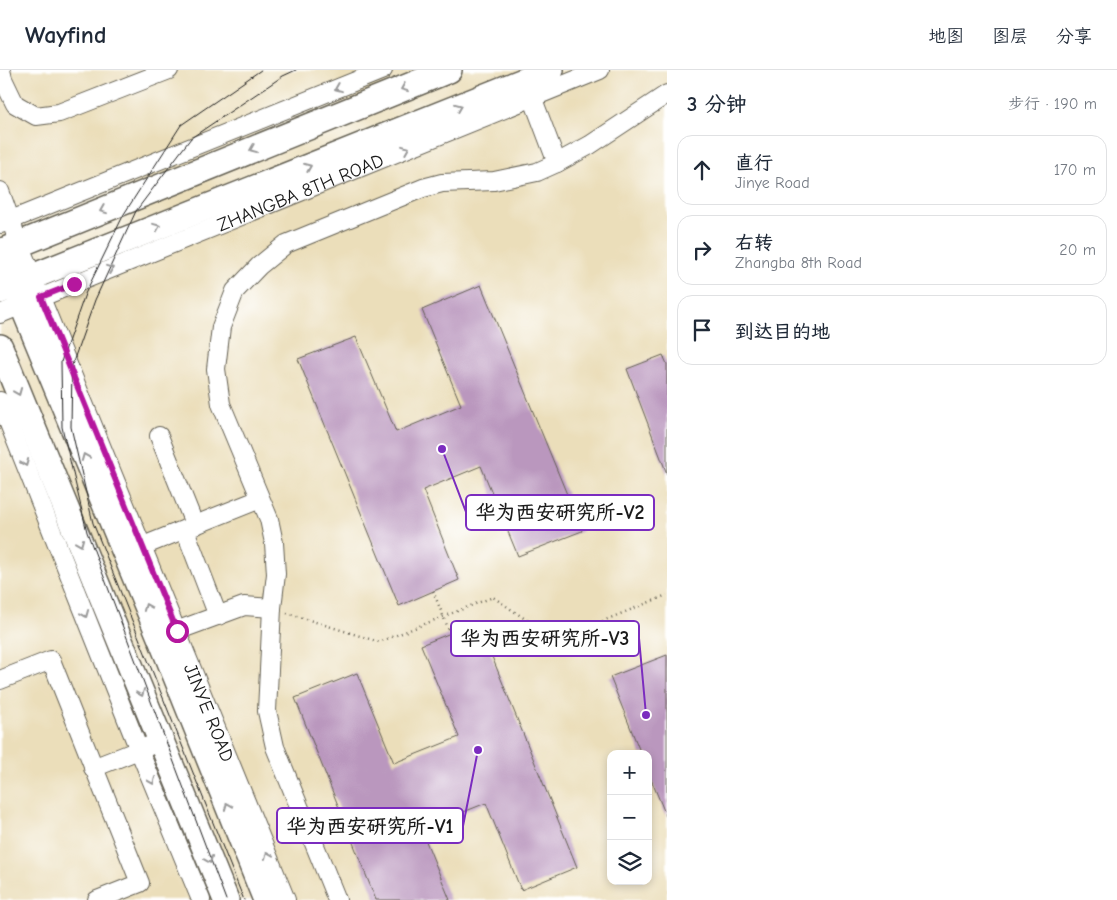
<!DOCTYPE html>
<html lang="zh">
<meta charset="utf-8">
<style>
body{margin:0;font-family:"Comic Neue","LXGW WenKai TC",sans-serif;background:#f2f2f3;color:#1f2937}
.controls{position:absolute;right:15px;bottom:15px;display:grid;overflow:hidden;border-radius:10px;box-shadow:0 2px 8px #0003}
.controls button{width:45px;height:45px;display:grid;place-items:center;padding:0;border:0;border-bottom:1px solid #e0e1e3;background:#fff;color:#1f2937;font:25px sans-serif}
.stop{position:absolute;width:15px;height:15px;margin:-11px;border:4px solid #b5179e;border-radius:50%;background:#fff}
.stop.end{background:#b5179e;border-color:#fff;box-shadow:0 1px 5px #0008}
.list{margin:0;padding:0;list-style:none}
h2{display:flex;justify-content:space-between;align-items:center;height:65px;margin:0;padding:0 20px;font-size:21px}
h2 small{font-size:16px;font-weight:400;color:#747a83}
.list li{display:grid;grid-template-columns:32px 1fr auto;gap:15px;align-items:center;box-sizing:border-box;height:70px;margin:0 10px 10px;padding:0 10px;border:1px solid #e0e1e3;border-radius:15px}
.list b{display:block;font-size:19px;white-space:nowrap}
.list p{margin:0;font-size:16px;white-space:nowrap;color:#747a83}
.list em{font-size:16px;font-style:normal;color:#747a83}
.icon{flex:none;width:28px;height:28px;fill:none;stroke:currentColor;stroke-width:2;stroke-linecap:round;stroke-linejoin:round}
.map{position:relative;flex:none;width:667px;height:830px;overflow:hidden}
header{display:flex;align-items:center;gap:30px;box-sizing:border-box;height:70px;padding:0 25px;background:#fff;border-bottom:1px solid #e0e1e3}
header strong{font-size:24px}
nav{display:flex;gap:28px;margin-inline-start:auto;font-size:18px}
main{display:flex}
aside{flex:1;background:#fff}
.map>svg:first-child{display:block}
</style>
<header>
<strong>Wayfind</strong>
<nav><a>地图</a><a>图层</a><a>分享</a></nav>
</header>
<main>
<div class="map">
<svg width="667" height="830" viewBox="0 0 667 830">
<rect width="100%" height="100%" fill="#fff"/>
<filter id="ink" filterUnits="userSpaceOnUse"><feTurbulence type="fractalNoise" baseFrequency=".02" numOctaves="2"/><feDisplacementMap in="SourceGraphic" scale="10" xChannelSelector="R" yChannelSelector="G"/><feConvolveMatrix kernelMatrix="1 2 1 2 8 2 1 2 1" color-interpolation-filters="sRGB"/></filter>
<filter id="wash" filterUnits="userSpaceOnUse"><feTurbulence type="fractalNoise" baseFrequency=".0096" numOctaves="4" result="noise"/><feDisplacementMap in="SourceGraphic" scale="20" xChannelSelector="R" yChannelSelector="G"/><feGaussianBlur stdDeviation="1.12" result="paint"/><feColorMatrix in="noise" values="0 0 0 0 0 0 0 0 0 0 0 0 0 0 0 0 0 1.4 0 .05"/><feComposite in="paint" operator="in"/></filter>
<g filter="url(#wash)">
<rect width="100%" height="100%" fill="#ebdeba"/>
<g id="blocks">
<g fill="#ba97be">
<path d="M481,215L582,461L518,486L481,396L423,420L459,510L399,536L298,289L356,267L396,362L461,335L422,240Z"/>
<path d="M663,285L667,294V404L627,299Z"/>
<path d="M478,552L577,797L521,820L486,733L421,759L450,830H376L295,628L357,603L394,693L459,667L421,575Z"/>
<path d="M667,585V748L648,702V684H641L610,607Z"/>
</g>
</g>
</g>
<g filter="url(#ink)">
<use href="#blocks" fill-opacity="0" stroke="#646053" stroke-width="1"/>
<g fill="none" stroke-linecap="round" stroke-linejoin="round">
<defs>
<g id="street">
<path d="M1,0L3,9L15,34L36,46L59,43L169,0"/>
<path d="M528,16L557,93"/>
<path id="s1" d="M0,121L19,174L286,830"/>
<path d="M1,154L383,0"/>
<path id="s2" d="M0,244L600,0"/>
<path d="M0,331L139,680L201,830"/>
<path d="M159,366L195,456"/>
<path d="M185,460L218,546"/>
<path d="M143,476L260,429"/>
<path d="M168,564L244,536L272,538"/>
<path d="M0,610L51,590L140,813L97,830"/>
<path d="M93,698L149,676"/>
<path d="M337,830L275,677L267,641L272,538L276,504L274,473L269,449L221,334L216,299L221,257L235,221L259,196L286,174L423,118L442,113L494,111L537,102L557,93L590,75L667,24"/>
</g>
<g id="secondary">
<path d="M0,181L160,567L266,830"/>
<path d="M0,182L449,0"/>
<path d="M0,221L32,207L551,0"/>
<path d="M0,277L226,830"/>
</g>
</defs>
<use href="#street" stroke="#646053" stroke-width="20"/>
<use href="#secondary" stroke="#646053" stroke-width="28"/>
<path stroke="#646053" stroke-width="2.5" stroke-dasharray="1 4" stroke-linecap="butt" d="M287,543L379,572L493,527L556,570L667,525"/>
<use href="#street" stroke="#fff" stroke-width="18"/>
<use href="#secondary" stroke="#fff" stroke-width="25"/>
<g stroke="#1c1c1c" stroke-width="1">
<path d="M226,830L87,462L62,357L61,292L85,224L124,144L181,55L261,0"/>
<path d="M244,830L93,453L71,357L72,295L95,230L136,141L191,68L283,6L296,0"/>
</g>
<path stroke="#646053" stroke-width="2.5" stroke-dasharray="1 4" stroke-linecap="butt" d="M433,521L450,563"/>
</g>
<defs><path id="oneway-chevron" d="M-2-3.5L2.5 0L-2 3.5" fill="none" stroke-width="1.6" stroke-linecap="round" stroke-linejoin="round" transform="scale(1.25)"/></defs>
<g stroke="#999">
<use href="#oneway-chevron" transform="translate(338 18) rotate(158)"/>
<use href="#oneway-chevron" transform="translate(404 18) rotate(158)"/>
<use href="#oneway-chevron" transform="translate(459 37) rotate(-22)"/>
<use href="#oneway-chevron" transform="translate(253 79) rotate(158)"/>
<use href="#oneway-chevron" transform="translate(406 79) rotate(-22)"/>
<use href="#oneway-chevron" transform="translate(308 97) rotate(-22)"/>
<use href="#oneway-chevron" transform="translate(103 140) rotate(158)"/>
<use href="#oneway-chevron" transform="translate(157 157) rotate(-22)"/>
<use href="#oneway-chevron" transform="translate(110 199) rotate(-22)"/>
<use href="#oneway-chevron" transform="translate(18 322) rotate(68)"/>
<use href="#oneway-chevron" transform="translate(85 387) rotate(-112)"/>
<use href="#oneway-chevron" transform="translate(25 393) rotate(68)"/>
<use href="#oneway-chevron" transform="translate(80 473) rotate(68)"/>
<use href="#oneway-chevron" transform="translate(147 537) rotate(-112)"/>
<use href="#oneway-chevron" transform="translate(85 544) rotate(68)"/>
<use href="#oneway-chevron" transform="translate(141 623) rotate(68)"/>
<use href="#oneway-chevron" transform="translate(152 711) rotate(68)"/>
<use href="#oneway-chevron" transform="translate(228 736) rotate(-112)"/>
<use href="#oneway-chevron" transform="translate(268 785) rotate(-112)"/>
<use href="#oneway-chevron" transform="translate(209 790) rotate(68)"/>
</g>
</g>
<g fill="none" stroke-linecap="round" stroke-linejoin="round" filter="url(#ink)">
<path stroke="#b5179e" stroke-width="6" d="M74,214L41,227L177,561"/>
</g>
<g text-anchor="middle" stroke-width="4.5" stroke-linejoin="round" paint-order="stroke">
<g font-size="19" fill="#1c1c1c" stroke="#fff">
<text dy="7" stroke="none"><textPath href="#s2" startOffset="324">ZHANGBA 8TH ROAD</textPath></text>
<text dy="7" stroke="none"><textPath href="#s1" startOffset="562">JINYE ROAD</textPath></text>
</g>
</g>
<path fill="none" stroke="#7b2cbf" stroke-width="2" d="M442 379L466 442M646 645L639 568M478 680L463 756"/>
<g fill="#7b2cbf" stroke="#fff" stroke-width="2">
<circle cx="442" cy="379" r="5"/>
<circle cx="646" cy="645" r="5"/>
<circle cx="478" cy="680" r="5"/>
</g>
<g fill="#fff" stroke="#7b2cbf" stroke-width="2">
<rect x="466" y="425" width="188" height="35" rx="5"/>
<rect x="451" y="551" width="188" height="35" rx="5"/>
<rect x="277" y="738" width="186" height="35" rx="5"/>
</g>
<g font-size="20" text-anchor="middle" font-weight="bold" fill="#1c1c1c">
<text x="560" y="449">华为西安研究所-V2</text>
<text x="545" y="575">华为西安研究所-V3</text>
<text x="370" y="763">华为西安研究所-V1</text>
</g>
</svg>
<div class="controls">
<button>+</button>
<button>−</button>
<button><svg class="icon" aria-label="layers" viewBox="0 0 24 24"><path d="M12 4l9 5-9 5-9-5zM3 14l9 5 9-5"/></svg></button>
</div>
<div class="stop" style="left:177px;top:561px"></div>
<div class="stop end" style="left:74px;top:214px"></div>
</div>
<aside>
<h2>3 分钟<small>步行 · 190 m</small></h2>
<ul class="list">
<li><svg class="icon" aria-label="ahead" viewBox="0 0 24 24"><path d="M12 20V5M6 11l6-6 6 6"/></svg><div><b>直行</b><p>Jinye Road</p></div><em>170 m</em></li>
<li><svg class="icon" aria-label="right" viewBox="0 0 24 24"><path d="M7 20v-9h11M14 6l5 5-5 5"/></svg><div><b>右转</b><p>Zhangba 8th Road</p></div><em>20 m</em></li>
<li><svg class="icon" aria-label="arrive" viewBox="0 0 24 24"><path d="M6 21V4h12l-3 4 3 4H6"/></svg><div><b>到达目的地</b></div></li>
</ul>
</aside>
</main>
